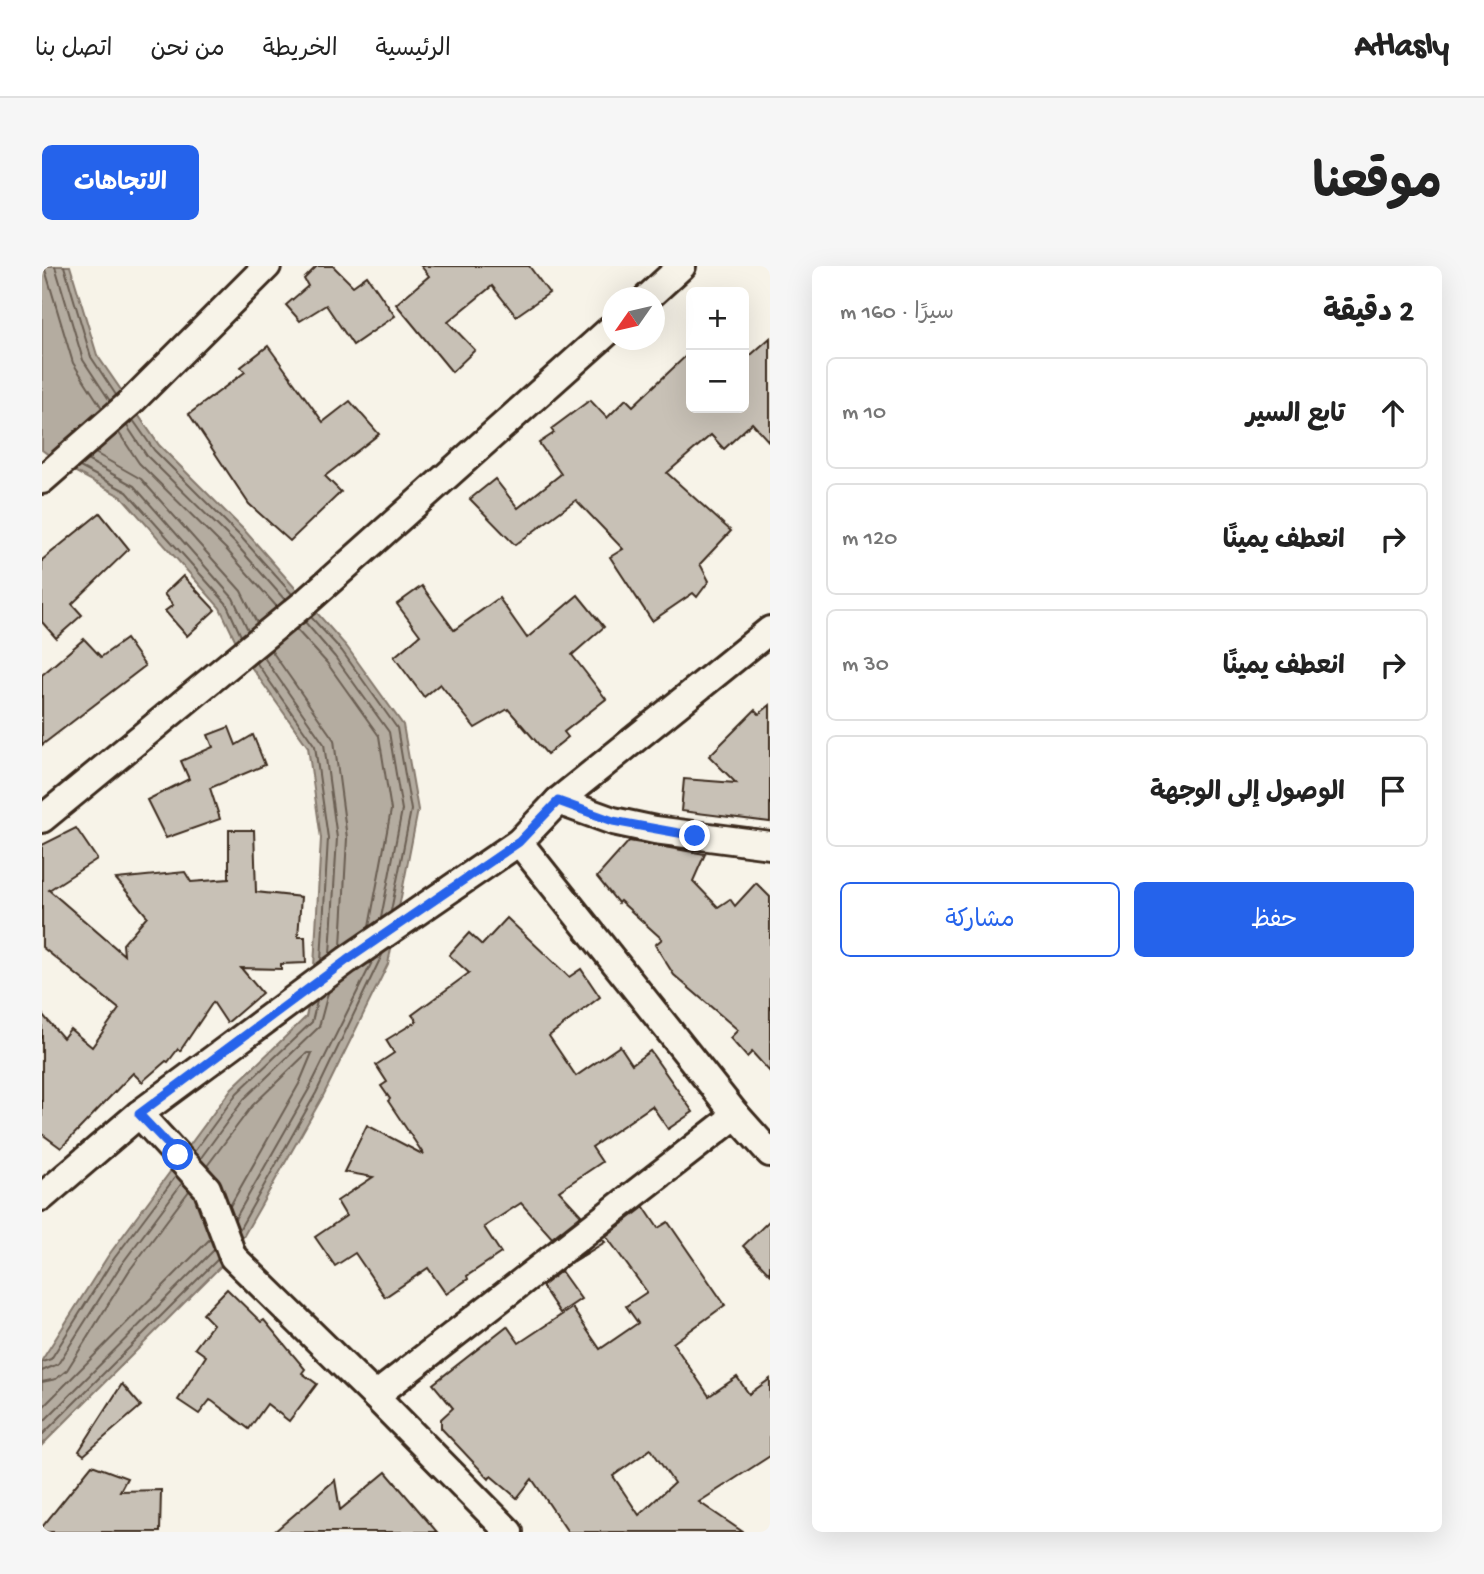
<!DOCTYPE html>
<html lang="ar">
<meta charset="utf-8">
<style>
body{margin:0;font-family:"Gochi Hand","Playpen Sans Arabic",sans-serif;background:#f6f6f6;color:#222;direction:rtl}
.controls{position:absolute;right:21px;top:21px;display:grid;overflow:hidden;border-radius:10px;box-shadow:0 7px 28px #0002}
.controls button{width:63px;height:63px;display:grid;place-items:center;padding:0;border:0;border-bottom:2px solid #e0e0e0;background:#fff;color:#222;font:35px sans-serif}
.compass{position:absolute;left:560px;top:21px;width:63px;height:63px;border-radius:50%;background:#fff;box-shadow:0 7px 28px #0002;rotate:236deg}
.stop{position:absolute;width:21px;height:21px;margin:-16px;border:5px solid #2563eb;border-radius:50%;background:#fff}
.stop.end{background:#2563eb;border-color:#fff;box-shadow:0 2px 7px #0008}
.list{margin:0;padding:0;list-style:none}
h2{display:flex;justify-content:space-between;align-items:center;height:91px;margin:0;padding:0 28px;font-size:30px}
h2 small{font-size:23px;font-weight:400;color:#767676}
.list li{display:grid;grid-template-columns:46px 1fr auto;gap:21px;align-items:center;box-sizing:border-box;height:112px;margin:0 14px 14px;padding:0 14px;border:2px solid #e0e0e0;border-radius:10px}
.list b{display:block;font-size:26px;white-space:nowrap}
.list em{font-size:23px;font-style:normal;color:#767676}
.actions{display:flex;gap:14px;padding:21px 28px}
.actions a{flex:1;padding:16px 0;border:2px solid #2563eb;border-radius:10px;text-align:center;font-size:24px;color:#2563eb}
.actions .main{background:#2563eb;color:#fff}
.icon{flex:none;width:38px;height:38px;fill:none;stroke:currentColor;stroke-width:2;stroke-linecap:round;stroke-linejoin:round}
.map{position:relative;flex:none;width:728px;height:1266px;overflow:hidden;direction:ltr;border-radius:10px}
header{display:flex;align-items:center;gap:42px;box-sizing:border-box;height:98px;padding:0 35px;background:#fff;border-bottom:2px solid #e0e0e0}
header strong{font-size:33px}
nav{display:flex;gap:38px;margin-inline-start:auto;font-size:24px}
.intro{display:flex;align-items:center;justify-content:space-between;box-sizing:border-box;height:168px;padding:0 42px}
h1{margin:0;font-size:49px}
.button{padding:18px 32px;border-radius:10px;background:#2563eb;color:#fff;font-size:24px;font-weight:700}
main{display:flex;gap:42px;padding:0 42px}
aside{flex:1;background:#fff;border-radius:10px;box-shadow:0 7px 28px #0002}
.map>svg:first-child{display:block}
</style>
<header>
<strong>Atlasly</strong>
<nav><a>الرئيسية</a><a>الخريطة</a><a>من نحن</a><a>اتصل بنا</a></nav>
</header>
<div class="intro"><h1>موقعنا</h1><a class="button">الاتجاهات</a></div>
<main>
<aside>
<h2>2 دقيقة<small>سيرًا · 160 m</small></h2>
<ul class="list">
<li><svg class="icon" aria-label="ahead" viewBox="0 0 24 24"><path d="M12 20V5M6 11l6-6 6 6"/></svg><div><b>تابع السير</b></div><em>10 m</em></li>
<li><svg class="icon" aria-label="right" viewBox="0 0 24 24"><path d="M7 20v-9h11M14 6l5 5-5 5"/></svg><div><b>انعطف يمينًا</b></div><em>120 m</em></li>
<li><svg class="icon" aria-label="right" viewBox="0 0 24 24"><path d="M7 20v-9h11M14 6l5 5-5 5"/></svg><div><b>انعطف يمينًا</b></div><em>30 m</em></li>
<li><svg class="icon" aria-label="arrive" viewBox="0 0 24 24"><path d="M6 21V4h12l-3 4 3 4H6"/></svg><div><b>الوصول إلى الوجهة</b></div></li>
</ul>
<div class="actions"><a class="main">حفظ</a><a>مشاركة</a></div>
</aside>
<div class="map">
<svg width="728" height="1266" viewBox="0 0 728 1266">
<rect width="100%" height="100%" fill="#f7f3e8"/>
<filter id="ink" filterUnits="userSpaceOnUse"><feTurbulence type="fractalNoise" baseFrequency=".0143" numOctaves="2"/><feDisplacementMap in="SourceGraphic" scale="14" xChannelSelector="R" yChannelSelector="G"/><feConvolveMatrix kernelMatrix="1 2 1 2 8 2 1 2 1" color-interpolation-filters="sRGB"/></filter>
<g filter="url(#ink)">
<path fill="#b4aca0" stroke="#84786c" stroke-width="2" d="M0,0H28L55,89L117,179L203,265L305,381L361,459L376,544L346,698L281,830L192,987L0,1179V1094L66,990L190,822L264,751L271,719L279,572L266,481L200,388L178,342L80,231L19,198L0,184Z"/>
<g fill="none" stroke-linecap="round" stroke-linejoin="round">
<g stroke="#6b5e52" stroke-width="2">
<path d="M2,0L31,97L60,142"/>
<path d="M13,0L41,94L68,135"/>
<path d="M22,0L49,91L74,129"/>
<path d="M91,154L112,184L198,270L250,328"/>
<path d="M85,160L105,190L192,276L243,334"/>
<path d="M77,167L97,197L184,283L235,341"/>
<path d="M53,187L99,213L199,325L215,357"/>
<path d="M45,194L92,220L191,332L206,364"/>
<path d="M38,201L85,226L184,337L199,370"/>
<path d="M269,351L300,385L355,462L369,544L349,645"/>
<path d="M263,356L293,391L347,466L360,544L339,652"/>
<path d="M254,363L285,397L337,470L349,544L327,661"/>
<path d="M229,384L292,474L305,572L299,680"/>
<path d="M221,390L282,478L295,572L288,688"/>
<path d="M214,396L273,480L286,572L279,695"/>
<path d="M152,886L195,827L270,756L275,735"/>
<path d="M158,893L202,833L277,761L286,727"/>
<path d="M165,900L210,840L265,787H270L257,818L188,940"/>
<path d="M193,953L267,823L331,694"/>
<path d="M197,964L274,827L341,687"/>
<path d="M0,1096L9,1093L71,994L134,910"/>
<path d="M0,1105L16,1098L79,999L140,917"/>
<path d="M0,1116L14,1113L25,1104L87,1005L147,925"/>
<path d="M0,1142L168,973"/>
<path d="M0,1157L172,984"/>
<path d="M0,1169L176,993"/>
</g>
</g>
<g fill="#c8c1b6" stroke="#3b2a1e" stroke-width="2" fill-rule="evenodd">
<path d="M275,0H291L311,20L325,10L353,50L311,79L284,39L258,55L244,39L266,20L262,13Z"/>
<path d="M379,0H487L507,27L474,50L450,20L406,56L433,84L410,106L354,38L387,10Z"/>
<path d="M728,72V177L710,157L682,183L669,169L625,207L689,265L658,298L667,315L655,331L651,327L610,355L568,291L581,283L534,234L473,279L428,233L453,213L476,242L519,208L497,177L512,167L509,163L548,134L565,152L584,133L591,140L649,85V142H702V95Z"/>
<path d="M226,80L281,156L308,135L337,168L283,210L299,226L248,275L207,238L147,148L203,106L199,101Z"/>
<path d="M58,247L87,283L30,338L40,349L14,372L0,356V294Z"/>
<path d="M141,310L173,344L145,370L123,345L131,339L122,328Z"/>
<path d="M380,320L412,364L457,332L485,372L536,329L562,361L530,389L564,433L522,466L526,471L505,488L466,443L433,462L398,418L382,431L352,391L378,369L355,338Z"/>
<path d="M42,373L59,391L84,373L103,400L0,479V409Z"/>
<path d="M728,439V556L639,545L642,513L694,517L667,490L713,444L717,448Z"/>
<path d="M187,461L194,479L211,469L223,499L168,522L178,553L124,572L105,534L147,513L139,495L171,481L166,469Z"/>
<path d="M34,562L55,593L7,624L82,689L81,678L105,650L74,613L143,606L149,616L187,613V564H212L214,626L259,631L256,671H263L264,697L239,698V703L199,702L220,727L185,757L171,736L138,785L136,783L126,796L124,795L100,816L91,807L19,882L0,868V748L21,772L28,763L50,781L77,743L0,681V579Z"/>
<path d="M587,575L663,588L651,615L676,641L688,633L693,640L714,617L728,631V806L710,786L705,791L688,772L696,764L632,709L613,679L620,673L578,635L576,637L555,611Z"/>
<path d="M465,652L527,711L539,703L558,731L507,770L534,810L578,780L590,798L608,785L651,846L626,863L610,840L550,881L560,896L517,925L539,949L510,972L479,937L442,961L459,987L425,1010L426,1013L404,1028L386,1002L343,1031L313,987L293,1000L273,971L304,950L295,935L331,911L302,906L325,859L382,889L346,835L348,833L339,820L345,816L334,799L352,787L344,774L375,755L370,749L427,707L407,689L427,667L440,679Z"/>
<path d="M602,941L616,962L626,956L683,1039L631,1077L667,1130L695,1111L707,1128L728,1113V1190L657,1236L701,1266H526L490,1213L475,1232L449,1210L447,1213L399,1162V1153L411,1142L391,1118L465,1060L477,1077L530,1042L558,1083L596,1057L584,1040L605,1026L564,970ZM609,1183L632,1217L597,1249L571,1210Z"/>
<path d="M728,954V1008L701,980Z"/>
<path d="M560,973L563,976L531,996Z"/>
<path d="M519,1005L539,1033L518,1047L500,1020Z"/>
<path d="M185,1023L219,1056L222,1054L263,1103L260,1107L275,1118L247,1155L225,1138L207,1163L170,1135L168,1134L157,1148L136,1134L164,1090L153,1082L171,1058L161,1048Z"/>
<path d="M80,1118L99,1140L42,1189L37,1185Z"/>
<path d="M50,1199L85,1212L78,1225L119,1224L118,1266H0V1261Z"/>
<path d="M344,1206L395,1266H232L293,1214L298,1244Z"/>
</g>
<g fill="none" stroke-linecap="round" stroke-linejoin="round">
<defs>
<g id="street">
<path d="M605,32L640,0"/>
<path d="M0,214L88,137L225,0"/>
<path d="M516,535L571,555L613,564L728,579"/>
<path d="M0,553L265,335L570,62"/>
<path d="M477,576L694,849L728,887"/>
<path d="M97,848L165,922L191,991L333,1130L467,1266"/>
<path d="M0,931L97,848L305,694L477,576L516,535L728,364"/>
<path d="M333,1130L694,849"/>
</g>
</defs>
<use href="#street" stroke="#3b2a1e" stroke-width="32"/>
<use href="#street" stroke="#f7f3e8" stroke-width="26"/>
</g>
</g>
<g fill="none" stroke-linecap="round" stroke-linejoin="round" filter="url(#ink)">
<path stroke="#2563eb" stroke-width="9" d="M136,889L97,848L305,694L477,576L516,535L571,555L653,570"/>
</g>
</svg>
<div class="controls">
<button>+</button>
<button>−</button>
</div>
<svg class="compass" viewBox="-18 -18 36 36"><path d="M0-13l5 13h-10z" fill="#e53935"/><path d="M0 13l5-13h-10z" fill="#767676"/></svg>
<div class="stop" style="left:136px;top:889px"></div>
<div class="stop end" style="left:653px;top:570px"></div>
</div>
</main>
